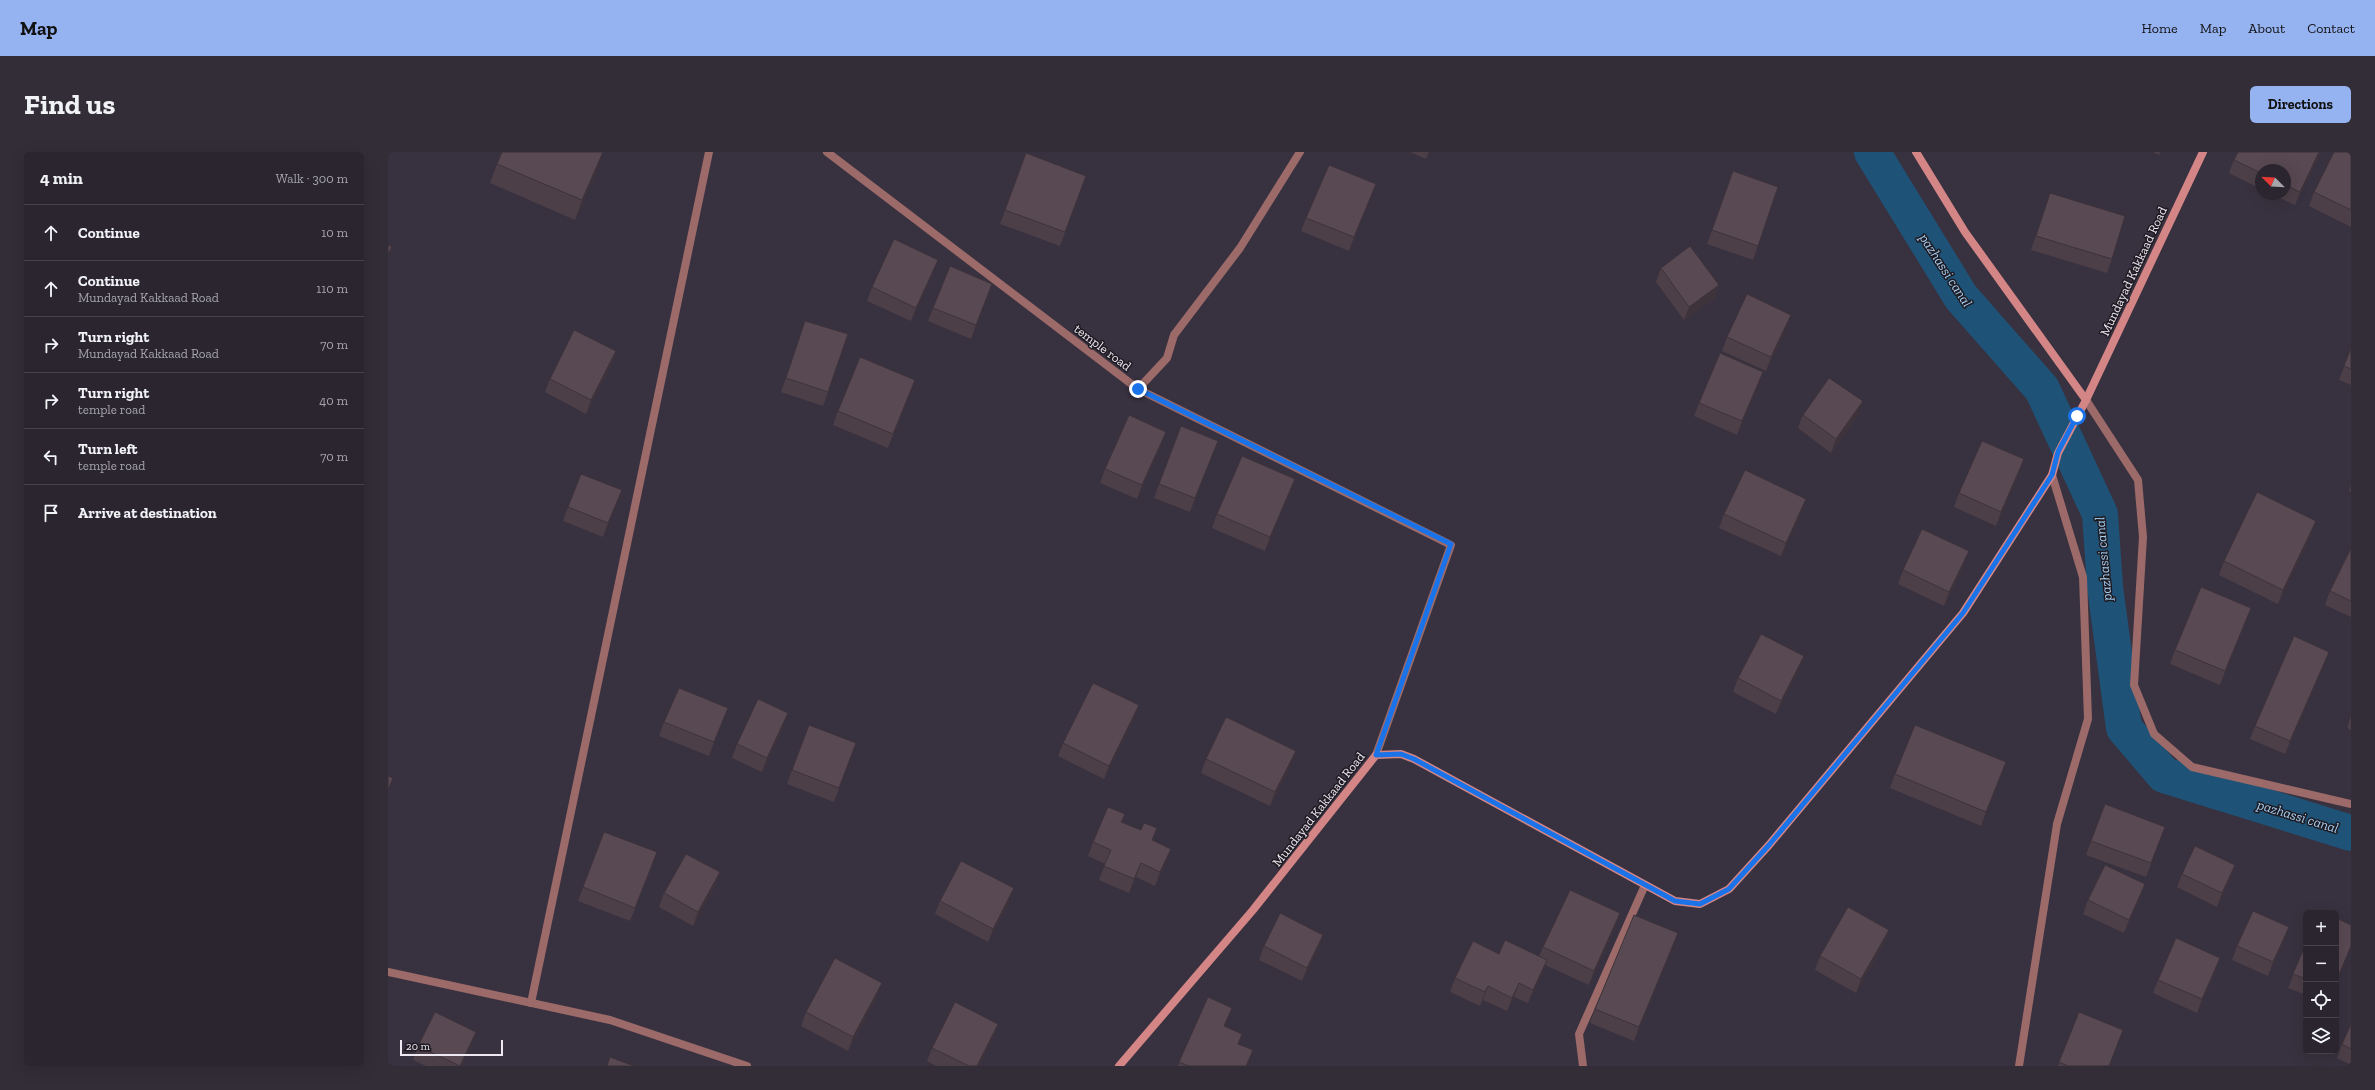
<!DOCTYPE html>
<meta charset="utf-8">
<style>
body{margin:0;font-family:"Zilla Slab",serif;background:#322d37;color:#f1f3f6}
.controls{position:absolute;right:12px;bottom:12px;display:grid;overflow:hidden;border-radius:6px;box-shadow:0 4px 16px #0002}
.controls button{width:36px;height:36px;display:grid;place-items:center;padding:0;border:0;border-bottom:1px solid #46424b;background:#2a252f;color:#f1f3f6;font:20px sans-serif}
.compass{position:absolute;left:1867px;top:12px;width:36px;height:36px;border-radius:50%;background:#2a252f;box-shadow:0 4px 16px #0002;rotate:294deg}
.scale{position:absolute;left:12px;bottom:10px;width:103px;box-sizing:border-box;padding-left:4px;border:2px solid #ede8f1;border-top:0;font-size:11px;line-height:14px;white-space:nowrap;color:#ede8f1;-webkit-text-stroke:3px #1e1a21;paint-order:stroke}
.stop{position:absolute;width:12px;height:12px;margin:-9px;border:3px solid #1a73e8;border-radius:50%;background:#fff}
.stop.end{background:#1a73e8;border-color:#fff;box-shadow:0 1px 4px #0008}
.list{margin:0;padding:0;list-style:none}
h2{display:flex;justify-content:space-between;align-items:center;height:52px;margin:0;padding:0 16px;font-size:17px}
h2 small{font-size:13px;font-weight:400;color:#a5a5aa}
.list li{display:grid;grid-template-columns:26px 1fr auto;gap:12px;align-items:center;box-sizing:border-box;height:56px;padding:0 16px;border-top:1px solid #46424b}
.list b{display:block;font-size:15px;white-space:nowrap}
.list p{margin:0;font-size:13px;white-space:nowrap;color:#a5a5aa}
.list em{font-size:13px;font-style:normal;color:#a5a5aa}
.icon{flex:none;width:22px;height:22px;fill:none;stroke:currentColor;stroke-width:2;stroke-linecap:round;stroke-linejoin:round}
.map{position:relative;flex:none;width:1963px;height:914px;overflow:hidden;border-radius:6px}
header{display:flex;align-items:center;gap:24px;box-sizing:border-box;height:56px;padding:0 20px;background:#95b2f1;color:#111}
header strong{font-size:19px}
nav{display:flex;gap:22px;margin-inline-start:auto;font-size:14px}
.intro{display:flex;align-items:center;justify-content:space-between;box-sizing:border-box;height:96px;padding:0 24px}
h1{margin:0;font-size:28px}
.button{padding:10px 18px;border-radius:6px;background:#95b2f1;color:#111;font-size:14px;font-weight:700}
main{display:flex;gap:24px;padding:0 24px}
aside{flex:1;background:#2a252f;border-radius:6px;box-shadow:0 4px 16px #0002}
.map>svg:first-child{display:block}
</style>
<header>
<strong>Map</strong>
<nav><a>Home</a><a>Map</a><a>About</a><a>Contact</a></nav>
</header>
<div class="intro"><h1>Find us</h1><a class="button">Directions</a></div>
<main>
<aside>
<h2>4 min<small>Walk · 300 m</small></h2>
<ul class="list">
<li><svg class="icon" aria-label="ahead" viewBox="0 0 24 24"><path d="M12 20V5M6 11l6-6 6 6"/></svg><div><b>Continue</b></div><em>10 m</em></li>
<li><svg class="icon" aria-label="ahead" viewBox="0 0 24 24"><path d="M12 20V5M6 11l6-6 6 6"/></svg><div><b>Continue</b><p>Mundayad Kakkaad Road</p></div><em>110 m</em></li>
<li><svg class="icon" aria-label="right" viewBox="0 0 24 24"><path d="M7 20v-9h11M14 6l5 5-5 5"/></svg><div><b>Turn right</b><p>Mundayad Kakkaad Road</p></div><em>70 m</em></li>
<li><svg class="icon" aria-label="right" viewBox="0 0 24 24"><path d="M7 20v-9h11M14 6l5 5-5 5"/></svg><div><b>Turn right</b><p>temple road</p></div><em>40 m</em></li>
<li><svg class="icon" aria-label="left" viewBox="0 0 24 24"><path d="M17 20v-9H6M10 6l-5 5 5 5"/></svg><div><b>Turn left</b><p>temple road</p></div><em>70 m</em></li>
<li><svg class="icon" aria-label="arrive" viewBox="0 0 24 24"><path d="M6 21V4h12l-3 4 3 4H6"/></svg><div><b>Arrive at destination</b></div></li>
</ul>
</aside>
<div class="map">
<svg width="1963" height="914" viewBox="0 0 1963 914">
<rect width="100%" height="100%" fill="#38313f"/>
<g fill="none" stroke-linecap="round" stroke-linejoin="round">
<path stroke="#1f5277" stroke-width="36" d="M1484,0L1573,145L1654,237L1712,362L1717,435L1736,576L1776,623L1963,681"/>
<g stroke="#9b6a69" stroke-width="8">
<path d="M439,0L750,237L1063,393L988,603"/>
<path d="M750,237L779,206L786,183L852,96L912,0"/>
<path d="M1698,248L1750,328L1755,385L1746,533L1766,582L1804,615L1963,652"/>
<path d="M0,820L222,868L359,914"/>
<path d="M143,851L321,0"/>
<path d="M1195,914L1191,882L1257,733"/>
<path d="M1631,914L1669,672L1700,567L1695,425L1664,323"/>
</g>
<g stroke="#d48686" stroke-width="8">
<path d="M1528,0L1577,80L1698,248"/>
<path d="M731,914L865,758L988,603L1013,602L1026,607L1287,749L1312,752L1341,737L1381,693L1575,461L1664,323L1670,301L1698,248L1815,0"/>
</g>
</g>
<g fill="#4d3f47">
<path d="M1022,0H1041L1038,7Z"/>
<path d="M1765,0H1773L1771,3Z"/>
<path d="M1850,0H1933L1907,53L1883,42H1897V18H1873V37L1841,21L1846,8Z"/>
<path d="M1963,0V75L1921,54L1926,40Z"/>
<path d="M638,1L698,24L672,94L612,72Z"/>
<path d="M109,12L211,13L187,68L102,31Z"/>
<path d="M1345,19L1390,35L1365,108L1319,92Z"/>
<path d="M1662,41L1724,107L1719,121L1643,98Z"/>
<path d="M983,45L961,99L913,79L918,66Z"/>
<path d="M1273,116L1331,133L1326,147L1296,168L1268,130Z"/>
<path d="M545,121L523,169L479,149L484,135Z"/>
<path d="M604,132L583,187L540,169L545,156Z"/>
<path d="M417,169L440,240L435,254L393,240Z"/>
<path d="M1398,177L1378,219L1334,199L1339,185Z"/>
<path d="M1963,196V233L1951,228Z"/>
<path d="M228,199L223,213L198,262L157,240L162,227Z"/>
<path d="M1370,234L1349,283L1306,264L1311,251Z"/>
<path d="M522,242L500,296L445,273L450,259Z"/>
<path d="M1415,263H1470L1443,301L1410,276Z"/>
<path d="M830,289L802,360L766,346L771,332Z"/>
<path d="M773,293L749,347L712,331L717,317Z"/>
<path d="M1636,307L1631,321L1608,374L1566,355L1571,341Z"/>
<path d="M907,327L902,341L877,399L824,376L829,362Z"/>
<path d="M1963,333V340L1961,339Z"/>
<path d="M234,338L215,385L175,369L180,355Z"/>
<path d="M1413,361L1393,404L1331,376L1336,362Z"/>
<path d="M1923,383L1890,452L1831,423L1836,409Z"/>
<path d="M1963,396V465L1937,453L1942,439Z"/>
<path d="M1576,412L1556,454L1510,432L1515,418Z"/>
<path d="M1863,456L1858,469L1832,533L1782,512L1787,498Z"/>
<path d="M1936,513L1897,602L1862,587L1867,574Z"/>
<path d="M1411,518L1388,562L1345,540L1350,526Z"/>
<path d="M1963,564V578L1959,576Z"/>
<path d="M746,567L716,627L670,604L675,591Z"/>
<path d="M335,569L321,604L271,584L276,570Z"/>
<path d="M395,575L374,620L344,606L349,592Z"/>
<path d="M468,591L446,650L399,632L404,618Z"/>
<path d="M818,607L903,613L882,654L813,621Z"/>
<path d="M1618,610L1593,674L1502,636L1507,622Z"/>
<path d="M1717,652L1777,675L1758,725L1698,703Z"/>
<path d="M737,662L734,670L765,688L778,710L767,734L748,725L741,741L711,728L717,712L700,704L705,690Z"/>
<path d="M216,680L264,714L242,769L190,749Z"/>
<path d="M1847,713L1842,727L1829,755L1789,735L1794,722Z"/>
<path d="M332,720L327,734L305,774L271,755L276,741Z"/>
<path d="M1757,732L1752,746L1736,781L1695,762L1700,748Z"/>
<path d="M552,749L621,750L600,790L547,762Z"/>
<path d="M1232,761L1227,775L1201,833L1157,813L1154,822L1140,851L1126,845L1119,859L1095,848L1092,854L1062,840L1067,826L1111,802L1151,804L1155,795Z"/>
<path d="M1901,775L1896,788L1880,824L1844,808L1849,794Z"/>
<path d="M1501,778L1496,791L1468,841L1427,818L1432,804Z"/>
<path d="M935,783L930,797L914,829L871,808L876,794Z"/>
<path d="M1918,791V843L1900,836Z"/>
<path d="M1285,795L1246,889L1202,871L1207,857Z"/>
<path d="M1827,820L1809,861L1765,841L1770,828Z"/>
<path d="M489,844L460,899L413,874L418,860Z"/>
<path d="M844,856L837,874L850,892L865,898L859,914H790L791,910Z"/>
<path d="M1691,860L1730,891L1721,914H1670Z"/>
<path d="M610,872L605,885L591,914H548L539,909L544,896Z"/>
<path d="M1963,872V913L1949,906L1954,892Z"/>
<path d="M88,880L83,894L73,914H38L25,908L30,894Z"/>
</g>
<g fill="#3e333a">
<path d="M215,0L211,13L187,68L194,48Z"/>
<path d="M1931,0H1933L1907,53L1912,40Z"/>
<path d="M988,32L983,45L961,99L966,85Z"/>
<path d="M4,95L0,106V102Z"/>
<path d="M550,108L545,121L523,169L528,156Z"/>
<path d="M604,132L599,146L583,187L588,173Z"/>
<path d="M1331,133L1326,147L1296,168L1301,155Z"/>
<path d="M1403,163L1398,177L1378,219L1383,205Z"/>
<path d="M228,199L223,213L198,262L203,248Z"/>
<path d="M1375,220L1370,234L1349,283L1354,269Z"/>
<path d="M527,228L522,242L500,296L505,282Z"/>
<path d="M1475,249L1470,263L1443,301L1448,287Z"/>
<path d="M778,280L773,293L749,347L754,333Z"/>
<path d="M830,289L825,302L802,360L807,346Z"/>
<path d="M1636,307L1631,321L1608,374L1613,360Z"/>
<path d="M907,327L902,341L877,399L882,385Z"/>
<path d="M234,338L229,352L215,385L220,371Z"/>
<path d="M1418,347L1413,361L1393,404L1398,391Z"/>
<path d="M1928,369L1923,383L1890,452L1895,438Z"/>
<path d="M1581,399L1576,412L1556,454L1561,440Z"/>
<path d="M1863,456L1858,469L1832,533L1837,519Z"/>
<path d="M1941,500L1936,513L1897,602L1902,589Z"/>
<path d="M1416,504L1411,518L1388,562L1393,549Z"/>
<path d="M751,553L746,567L716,627L721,614Z"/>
<path d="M340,556L335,569L321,604L326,590Z"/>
<path d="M400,561L395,575L374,620L379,606Z"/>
<path d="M908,599L903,613L882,654L887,640Z"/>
<path d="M1618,610L1613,624L1593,674L1598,660Z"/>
<path d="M783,697L778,710L767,734L772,720Z"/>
<path d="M753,711L748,725L741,741L746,727Z"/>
<path d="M1847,713L1842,727L1829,755L1834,741Z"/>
<path d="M332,720L327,734L305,774L310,760Z"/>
<path d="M1757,732L1752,746L1736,781L1741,768Z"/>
<path d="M626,736L621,750L600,790L605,777Z"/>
<path d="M1232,761L1227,775L1201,833L1206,819Z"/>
<path d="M1901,775L1896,788L1880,824L1885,810Z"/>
<path d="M1501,778L1496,791L1468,841L1473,827Z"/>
<path d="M1290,781L1285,795L1246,889L1251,875Z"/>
<path d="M935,783L930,797L914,829L919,816Z"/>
<path d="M1963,794V795L1948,831V830Z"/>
<path d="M1832,806L1827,820L1809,861L1814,847Z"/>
<path d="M1159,808L1154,822L1140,851L1145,838Z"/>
<path d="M494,831L489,844L460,899L465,885Z"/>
<path d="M1131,831L1126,845L1119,859L1124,846Z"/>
<path d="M1100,834L1095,848L1092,854L1097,840Z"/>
<path d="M844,856L839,870L831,888L836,874Z"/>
<path d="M610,872L605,885L591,914H589Z"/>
<path d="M88,880L83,894L73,914H72Z"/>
<path d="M865,898L859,914H858Z"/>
</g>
<g fill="#594953" stroke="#3e333a">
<path d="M114,0H215L194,48L109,12Z"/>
<path d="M1850,0H1931L1912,40L1897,33V18H1873V21L1846,8Z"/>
<path d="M1946,0H1963V58L1926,40Z"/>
<path d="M638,1L698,24L677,80L617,58Z"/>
<path d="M941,13L988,32L966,85L918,66Z"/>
<path d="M1345,19L1390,35L1370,94L1324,78Z"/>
<path d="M1662,41L1737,64L1724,107L1648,84Z"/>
<path d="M506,87L550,108L528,156L484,135Z"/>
<path d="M0,93L4,95L0,102Z"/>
<path d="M1302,94L1331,133L1301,155L1273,116Z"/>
<path d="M562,114L604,132L588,173L545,156Z"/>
<path d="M1359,142L1403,163L1383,205L1339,185Z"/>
<path d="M417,169L460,182L440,240L398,226Z"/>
<path d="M186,178L228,199L203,248L162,227Z"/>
<path d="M1963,196V217L1956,214Z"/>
<path d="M1332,201L1375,220L1354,269L1311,251Z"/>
<path d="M472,205L527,228L505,282L450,259Z"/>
<path d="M1441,226L1475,249L1448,287L1415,263Z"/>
<path d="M741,263L778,280L754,333L717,317Z"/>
<path d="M793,274L830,289L807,346L771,332Z"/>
<path d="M1594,289L1636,307L1613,360L1571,341Z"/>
<path d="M854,304L907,327L882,385L829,362Z"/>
<path d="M1357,318L1418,347L1398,391L1336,362Z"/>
<path d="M193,322L234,338L220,371L180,355Z"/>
<path d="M1869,340L1928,369L1895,438L1836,409Z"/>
<path d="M1534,377L1581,399L1561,440L1515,418Z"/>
<path d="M1963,396V449L1942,439Z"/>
<path d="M1813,435L1863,456L1837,519L1787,498Z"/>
<path d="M1373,482L1416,504L1393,549L1350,526Z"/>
<path d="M1906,484L1941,500L1902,589L1867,574Z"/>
<path d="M705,531L751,553L721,614L675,591Z"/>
<path d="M291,536L340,556L326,590L276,570Z"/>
<path d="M370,547L400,561L379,606L349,592Z"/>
<path d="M838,565L908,599L887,640L818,607Z"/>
<path d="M421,573L468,591L451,636L404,618Z"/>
<path d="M1527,573L1618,610L1598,660L1507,622Z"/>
<path d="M0,624L5,626L0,638Z"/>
<path d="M1717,652L1777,675L1763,711L1703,689Z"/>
<path d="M720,655L737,662L733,670L753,678L756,671L769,676L764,688L783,697L772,720L753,711L746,727L716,714L723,698L705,690Z"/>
<path d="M216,680L269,700L247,756L195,735Z"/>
<path d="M1807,694L1847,713L1834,741L1794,722Z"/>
<path d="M298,702L332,720L310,760L276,741Z"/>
<path d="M573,709L626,736L605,777L552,749Z"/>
<path d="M1717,713L1757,732L1741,768L1700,748Z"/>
<path d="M1182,738L1232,761L1206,819L1155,795Z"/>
<path d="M1460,755L1501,778L1473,827L1432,804Z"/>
<path d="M1865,759L1901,775L1885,810L1849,794Z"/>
<path d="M892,761L935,783L919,816L876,794Z"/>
<path d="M1246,763L1290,781L1251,875L1207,857Z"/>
<path d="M1948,766L1963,773V794L1948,830Z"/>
<path d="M1788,786L1832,806L1814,847L1770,828Z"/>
<path d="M1117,788L1159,808L1145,838L1131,831L1124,846L1100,834L1097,840L1067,826L1085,789L1111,802Z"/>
<path d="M1918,791V827L1905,822Z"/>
<path d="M447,806L494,831L465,885L418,860Z"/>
<path d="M820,845L844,856L836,874L854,882L850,892L865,898L858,914H801L791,910Z"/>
<path d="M567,850L610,872L589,914H581L544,896Z"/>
<path d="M47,860L88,880L72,914L30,894Z"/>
<path d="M1691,860L1735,878L1721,914H1680L1671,910Z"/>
<path d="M1963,872V897L1954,892Z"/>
<path d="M222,905L246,914H219Z"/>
</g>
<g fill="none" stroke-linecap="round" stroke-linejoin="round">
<path stroke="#1a73e8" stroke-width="5" d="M750,237L1063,392L988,603L1013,602L1026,607L1287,749L1312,752L1341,737L1381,693L1575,461L1664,323L1670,300L1689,264"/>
</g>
<g text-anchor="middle" stroke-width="3" stroke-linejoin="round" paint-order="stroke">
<g font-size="13" fill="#ede8f1" stroke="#1e1a21">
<text transform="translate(1745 119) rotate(-65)" y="5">Mundayad Kakkaad Road</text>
<text transform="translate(715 195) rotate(37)" y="5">temple road</text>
<text transform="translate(930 657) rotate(-52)" y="5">Mundayad Kakkaad Road</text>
</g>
<g font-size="14" font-style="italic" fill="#a5cff2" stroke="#1e1a21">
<text transform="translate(1558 118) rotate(57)" y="5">pazhassi canal</text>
<text transform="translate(1715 407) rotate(-95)" y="5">pazhassi canal</text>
<text transform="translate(1910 664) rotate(17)" y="5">pazhassi canal</text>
</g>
</g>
</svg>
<div class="controls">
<button>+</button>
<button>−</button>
<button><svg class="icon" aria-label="locate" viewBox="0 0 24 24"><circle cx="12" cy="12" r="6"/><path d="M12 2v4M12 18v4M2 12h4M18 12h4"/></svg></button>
<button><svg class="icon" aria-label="layers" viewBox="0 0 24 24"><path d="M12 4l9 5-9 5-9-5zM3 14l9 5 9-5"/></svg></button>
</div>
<svg class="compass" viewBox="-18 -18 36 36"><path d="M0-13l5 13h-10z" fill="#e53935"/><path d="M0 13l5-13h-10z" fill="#a5a5aa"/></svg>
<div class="scale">20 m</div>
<div class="stop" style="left:1689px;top:264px"></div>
<div class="stop end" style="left:750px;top:237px"></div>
</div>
</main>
